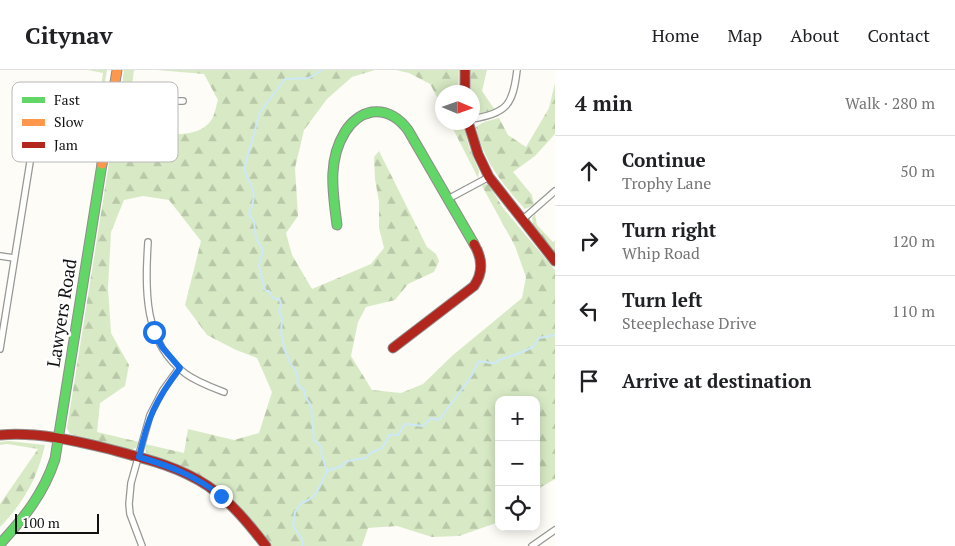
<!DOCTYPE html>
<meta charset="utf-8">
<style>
body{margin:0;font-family:"PT Serif",serif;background:#f6f6f6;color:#202124}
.controls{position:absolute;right:15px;bottom:15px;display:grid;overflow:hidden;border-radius:10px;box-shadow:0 2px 12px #0003}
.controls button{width:45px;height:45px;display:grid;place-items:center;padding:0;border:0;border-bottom:1px solid #e0e0e0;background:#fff;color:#202124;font:25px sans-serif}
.compass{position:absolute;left:435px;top:15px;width:45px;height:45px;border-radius:50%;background:#fff;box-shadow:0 2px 12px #0003;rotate:92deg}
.scale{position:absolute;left:15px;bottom:12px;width:84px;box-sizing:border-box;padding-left:5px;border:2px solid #111;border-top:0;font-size:14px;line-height:18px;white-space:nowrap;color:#111;-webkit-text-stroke:4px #fff;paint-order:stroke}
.stop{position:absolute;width:15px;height:15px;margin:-11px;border:4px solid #1a73e8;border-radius:50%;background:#fff}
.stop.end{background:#1a73e8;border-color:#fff;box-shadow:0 1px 5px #0008}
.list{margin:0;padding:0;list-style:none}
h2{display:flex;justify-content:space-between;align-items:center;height:65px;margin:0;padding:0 20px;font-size:21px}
h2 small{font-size:16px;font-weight:400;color:#757577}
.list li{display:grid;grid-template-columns:32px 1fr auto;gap:15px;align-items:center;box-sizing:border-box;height:70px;padding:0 20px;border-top:1px solid #e0e0e0}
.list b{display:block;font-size:19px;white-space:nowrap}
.list p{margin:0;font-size:16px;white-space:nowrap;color:#757577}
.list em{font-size:16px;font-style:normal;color:#757577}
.icon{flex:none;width:28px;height:28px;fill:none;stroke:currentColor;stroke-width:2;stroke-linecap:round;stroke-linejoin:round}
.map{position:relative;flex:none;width:555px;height:476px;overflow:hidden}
header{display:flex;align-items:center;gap:30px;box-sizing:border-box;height:70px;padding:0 25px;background:#fff;border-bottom:1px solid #e0e0e0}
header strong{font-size:24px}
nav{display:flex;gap:28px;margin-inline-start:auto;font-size:18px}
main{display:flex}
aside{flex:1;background:#fff}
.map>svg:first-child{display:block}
</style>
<header>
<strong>Citynav</strong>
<nav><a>Home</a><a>Map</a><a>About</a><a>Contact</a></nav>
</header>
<main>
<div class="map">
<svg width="555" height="476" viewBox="0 0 555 476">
<defs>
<pattern id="forest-firs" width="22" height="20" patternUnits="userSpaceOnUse" patternTransform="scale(1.25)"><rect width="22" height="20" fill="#d8eac5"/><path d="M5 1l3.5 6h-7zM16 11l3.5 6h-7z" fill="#b8c8a8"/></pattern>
</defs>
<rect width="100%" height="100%" fill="#fdfcf7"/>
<g fill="url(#forest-firs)">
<path d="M88,0H107L97,59L90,87L103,3Z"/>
<path d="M124,0H134L131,24L124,22L122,15Z"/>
<path d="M157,0H375L352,7L327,29L304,60L295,98L298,146L286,163L292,185L312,219L371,194L384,178L379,158V132L375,109L374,87L379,81L427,177L436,184L439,191L434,202L408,214L395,230L366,237L358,252L351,286L372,320L401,323L423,314L453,285L522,228L526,207L515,176L482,116L485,114L489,115L503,138L555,200V409L536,420V330H499V452L459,466L432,467L397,456L368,458L362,476H269L240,439L150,386L146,382L145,374L184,383L188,359L234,370L259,363L272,322L257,288L236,280L207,265L185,235L201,171L169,130L143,126L124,130L111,162L108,218L111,263L129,295L125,316L100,333L97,362L139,372L136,378L130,380L70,364L67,358L118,36L124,32H130L127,57C149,62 197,74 212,49C215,44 216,36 218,30L204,4Z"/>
<path d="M396,0H459L458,22H442V36L430,14L409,3Z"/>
<path d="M470,0H487L482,21L495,40L479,44L473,40L472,22H471Z"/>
<path d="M555,13V64L535,86L513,102L532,125L534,135L525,139C503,115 483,90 476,57L484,52L499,48L508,65L526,77L549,38Z"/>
<path d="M450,53H463L469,77L479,101L478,108Z"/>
<path d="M535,144L537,155L553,172L555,171V183L533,155L532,148Z"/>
<path d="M9,371L45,375C37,409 24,432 0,457V434L38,379L7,374L0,375V372Z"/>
</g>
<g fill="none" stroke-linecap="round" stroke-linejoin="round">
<g stroke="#cde8f7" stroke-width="2">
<path d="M327,401L342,396L343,394L348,391L365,388L372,382L380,379L383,377L389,365H398L405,354L423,356L431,348L439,350L472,305L478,292C484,290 488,294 494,293C500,291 496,291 502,289C512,286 523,282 533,277L539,268L555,265"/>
<path d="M302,476V469L293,456L295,442L301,433C317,429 320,415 327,401L322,386L321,376L314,371L311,335L305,327V321L298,315L297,302L290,293L284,277L281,263L282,248L279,242L281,234L280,230L272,227L269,221H266C263,217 260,201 259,195L262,184V178L256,169L254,152L249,144C259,120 251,120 244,99L260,42L285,9L309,8L322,0"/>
</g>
<defs>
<g id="street">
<path d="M112,26L142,31H183"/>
<path d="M472,49C507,43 513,35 517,0"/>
<path d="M448,129L489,107"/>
<path d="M522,150L555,121"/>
<path d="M148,172C145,219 143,273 186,304C197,312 211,317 224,322"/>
<path d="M0,186L14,188"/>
<path d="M0,279L39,36"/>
<path d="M142,476L130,444L129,434L131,413L150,345L163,320L179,298"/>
<path d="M532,476L555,460"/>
</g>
<g id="fast">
<path d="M337,155C333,123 327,91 345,62C351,52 361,44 372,42C388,40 399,48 408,60L474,174"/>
<path d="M0,474C24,448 44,423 55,389L102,94"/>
</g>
<path id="slow" d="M102,94L117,0"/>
<g id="jam">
<path d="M465,0V22"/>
<path d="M468,52L478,84L489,107L555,191"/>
<path d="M393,278L474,216C483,203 483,189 474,174"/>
<path d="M0,365C37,362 73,370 109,379C143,388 178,396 208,416C231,432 249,454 266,476"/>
</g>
</defs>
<use href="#street" stroke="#979795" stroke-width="8"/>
<use href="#fast" stroke="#8e8d8b" stroke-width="11"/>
<use href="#slow" stroke="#8e8d8b" stroke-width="11"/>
<use href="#jam" stroke="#8e8d8b" stroke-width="11"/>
<use href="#street" stroke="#fffffe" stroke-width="5.5"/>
<use href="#fast" stroke="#63d668" stroke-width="9"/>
<use href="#slow" stroke="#ff974d" stroke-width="9"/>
<use href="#jam" stroke="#b3261e" stroke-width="9"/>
</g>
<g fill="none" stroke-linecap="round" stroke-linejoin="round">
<path stroke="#1a73e8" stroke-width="6" d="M154,262L162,277L180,298C155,331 148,347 139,387C170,396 196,406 221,426"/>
</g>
<g text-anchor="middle" stroke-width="5" stroke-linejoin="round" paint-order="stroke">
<g font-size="18" fill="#111" stroke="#fff">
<text transform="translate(62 243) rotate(-81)" y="6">Lawyers Road</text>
</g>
</g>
<rect x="12" y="12" width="166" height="80" rx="8" fill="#fff" stroke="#b8b8b8" stroke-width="1"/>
<rect x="22" y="27" width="23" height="6" fill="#63d668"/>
<rect x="22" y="49" width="23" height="7" fill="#ff974d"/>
<rect x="22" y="72" width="23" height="6" fill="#b3261e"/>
<g font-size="14" fill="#111">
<text x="54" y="35">Fast</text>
<text x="54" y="57">Slow</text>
<text x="54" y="80">Jam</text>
</g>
</svg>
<div class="controls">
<button>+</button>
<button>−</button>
<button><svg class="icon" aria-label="locate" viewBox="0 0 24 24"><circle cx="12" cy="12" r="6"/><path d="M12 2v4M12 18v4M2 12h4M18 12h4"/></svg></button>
</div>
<svg class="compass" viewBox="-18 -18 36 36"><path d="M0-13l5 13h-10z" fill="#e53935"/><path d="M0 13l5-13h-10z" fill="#757577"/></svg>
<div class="scale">100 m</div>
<div class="stop" style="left:154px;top:262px"></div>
<div class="stop end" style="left:221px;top:426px"></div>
</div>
<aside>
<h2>4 min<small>Walk · 280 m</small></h2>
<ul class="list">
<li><svg class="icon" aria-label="ahead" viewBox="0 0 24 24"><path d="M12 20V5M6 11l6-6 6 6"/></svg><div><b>Continue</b><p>Trophy Lane</p></div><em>50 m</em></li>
<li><svg class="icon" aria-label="right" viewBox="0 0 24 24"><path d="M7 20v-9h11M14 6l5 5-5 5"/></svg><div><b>Turn right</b><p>Whip Road</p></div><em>120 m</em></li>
<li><svg class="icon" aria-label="left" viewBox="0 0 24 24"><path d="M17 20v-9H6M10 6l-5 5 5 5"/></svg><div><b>Turn left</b><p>Steeplechase Drive</p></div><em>110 m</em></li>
<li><svg class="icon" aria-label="arrive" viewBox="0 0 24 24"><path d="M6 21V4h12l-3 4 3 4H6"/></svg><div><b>Arrive at destination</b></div></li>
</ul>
</aside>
</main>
